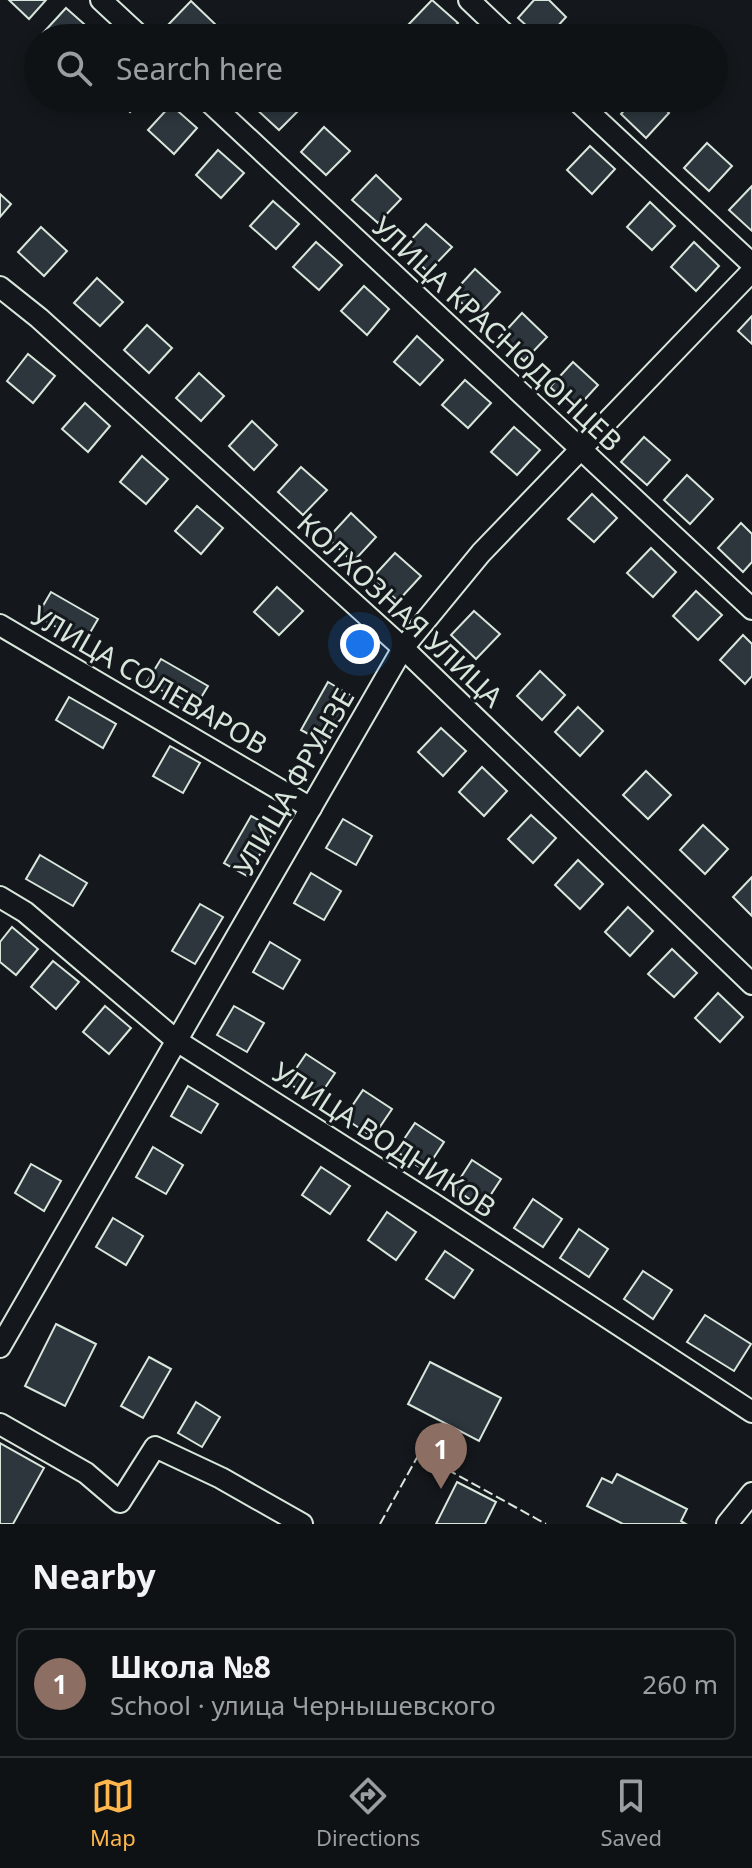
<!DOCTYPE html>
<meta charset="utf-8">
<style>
body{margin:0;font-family:"Noto Sans",sans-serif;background:#181b1e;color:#f1f3f6}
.you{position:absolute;left:360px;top:644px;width:28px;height:28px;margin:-20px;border:6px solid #fff;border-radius:50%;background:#1a73e8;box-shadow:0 0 0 12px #1a73e833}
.badge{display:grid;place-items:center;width:52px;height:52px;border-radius:50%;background:#ffb74d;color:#fff;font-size:26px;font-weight:700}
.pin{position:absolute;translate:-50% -66px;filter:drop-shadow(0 2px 4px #0008)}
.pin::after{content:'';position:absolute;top:42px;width:28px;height:24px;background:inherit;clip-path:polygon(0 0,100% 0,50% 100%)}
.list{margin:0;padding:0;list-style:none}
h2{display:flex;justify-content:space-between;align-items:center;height:104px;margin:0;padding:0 32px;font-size:34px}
h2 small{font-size:26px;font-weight:400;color:#9b9ea0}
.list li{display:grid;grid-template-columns:52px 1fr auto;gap:24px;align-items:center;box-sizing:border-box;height:112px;margin:0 16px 16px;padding:0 16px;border:2px solid #2f3234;border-radius:12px}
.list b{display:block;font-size:30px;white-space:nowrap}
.list p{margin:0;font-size:26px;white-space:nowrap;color:#9b9ea0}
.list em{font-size:26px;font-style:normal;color:#9b9ea0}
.icon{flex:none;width:44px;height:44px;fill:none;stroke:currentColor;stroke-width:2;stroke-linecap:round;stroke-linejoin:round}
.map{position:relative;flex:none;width:752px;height:1524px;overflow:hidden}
.search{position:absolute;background:#0f1215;box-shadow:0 4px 12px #0003;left:24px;right:24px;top:24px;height:88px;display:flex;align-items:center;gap:20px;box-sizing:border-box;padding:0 28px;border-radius:44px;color:#9b9ea0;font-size:30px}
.sheet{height:232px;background:#0f1215}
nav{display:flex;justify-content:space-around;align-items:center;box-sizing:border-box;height:112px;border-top:2px solid #2f3234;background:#0f1215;font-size:22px;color:#9b9ea0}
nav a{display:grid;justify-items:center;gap:4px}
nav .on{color:#ffb74d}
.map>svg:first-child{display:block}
</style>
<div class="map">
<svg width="752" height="1524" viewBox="0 0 752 1524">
<rect width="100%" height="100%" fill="#14181c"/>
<g fill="#2c363c" stroke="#d8e6dc" stroke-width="2">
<path d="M9,0H46L29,19Z"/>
<path d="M432,0L458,23L444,38H424L409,24Z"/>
<path d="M534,0H549L566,17L547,38H540L518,18Z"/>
<path d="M191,1L216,25L204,38H180L167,26Z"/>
<path d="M66,8L92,31L85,38H49L43,33Z"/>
<path d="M115,98H142L130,112Z"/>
<path d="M262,98H294L303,106L279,130L254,107Z"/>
<path d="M635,98H654L669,113L646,138L621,114Z"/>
<path d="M171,105L197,128L174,154L148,130Z"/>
<path d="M324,127L350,151L326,175L301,152Z"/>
<path d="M707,143L732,166L709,191L684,168Z"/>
<path d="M590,146L615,169L592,194L567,170Z"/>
<path d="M218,150L244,173L221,198L196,175Z"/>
<path d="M376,175L401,199L378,223L352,200Z"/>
<path d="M752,186V231L729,210Z"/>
<path d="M0,194L11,204L0,217Z"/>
<path d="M273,201L299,224L276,249L250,226Z"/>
<path d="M650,202L675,226L652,250L627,227Z"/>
<path d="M426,224L452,247L428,272L403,248Z"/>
<path d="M41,227L67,251L44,276L18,252Z"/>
<path d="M316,242L342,265L319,290L293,267Z"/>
<path d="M694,242L719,266L696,291L671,267Z"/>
<path d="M475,269L500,292L477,317L452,294Z"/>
<path d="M97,278L123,302L100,326L74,303Z"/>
<path d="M364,286L389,309L367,335L341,311Z"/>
<path d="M522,313L547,337L524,361L499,338Z"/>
<path d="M752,316V344L738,331Z"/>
<path d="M147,325L172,348L149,373L124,350Z"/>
<path d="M417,336L443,360L420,385L394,362Z"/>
<path d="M28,354L55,376L33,403L7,381Z"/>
<path d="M573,362L598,385L575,410L550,387Z"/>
<path d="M199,373L224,396L201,421L176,398Z"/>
<path d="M465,380L491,403L468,428L442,405Z"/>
<path d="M85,403L110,426L88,452L62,429Z"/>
<path d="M252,421L277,445L254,470L229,446Z"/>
<path d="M514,427L540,450L517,475L491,452Z"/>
<path d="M644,437L670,460L647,485L621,462Z"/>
<path d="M142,456L168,479L146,504L120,482Z"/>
<path d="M301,467L327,490L303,515L278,492Z"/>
<path d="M687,475L713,499L690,524L664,500Z"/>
<path d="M592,494L617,518L594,542L568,519Z"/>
<path d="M197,506L223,528L201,554L175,531Z"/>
<path d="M351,513L376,537L353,562L328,538Z"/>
<path d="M741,523L752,534V562L743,572L718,548Z"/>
<path d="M651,548L676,572L653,597L627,573Z"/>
<path d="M395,553L421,576L398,601L372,578Z"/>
<path d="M277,587L303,611L279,635L254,612Z"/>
<path d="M696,591L722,615L698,640L673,616Z"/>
<path d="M51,592L98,619L84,643L37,616Z"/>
<path d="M474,611L500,634L476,659L451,635Z"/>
<path d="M743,635L752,644V676L745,684L720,660Z"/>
<path d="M161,659L208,686L194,709L147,682Z"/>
<path d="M540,671L565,695L542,720L517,696Z"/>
<path d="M328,682L352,696L325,743L301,730Z"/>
<path d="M69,697L116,724L103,748L56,720Z"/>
<path d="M578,707L603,731L580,756L555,732Z"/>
<path d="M441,728L466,751L443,776L418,752Z"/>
<path d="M170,746L200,763L183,793L153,776Z"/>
<path d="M482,767L507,791L484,816L459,792Z"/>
<path d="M646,771L671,795L648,819L623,795Z"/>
<path d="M531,815L556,838L533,863L508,839Z"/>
<path d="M251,816L275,829L247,876L224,863Z"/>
<path d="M343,819L372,836L356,865L326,848Z"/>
<path d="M703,825L728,849L705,874L680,850Z"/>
<path d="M40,855L87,883L73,906L26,879Z"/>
<path d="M578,860L603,884L580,909L555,885Z"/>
<path d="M311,873L341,891L324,920L294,903Z"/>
<path d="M752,877V916L733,897Z"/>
<path d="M200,904L223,917L195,964L172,951Z"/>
<path d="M628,907L653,931L630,956L605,932Z"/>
<path d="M12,927L38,949L16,975L0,962V942Z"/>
<path d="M270,942L300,960L283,989L253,972Z"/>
<path d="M672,949L697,973L674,997L648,974Z"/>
<path d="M53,961L79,982L56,1009L31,987Z"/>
<path d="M718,993L743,1017L720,1042L695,1018Z"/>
<path d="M105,1006L131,1028L109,1054L83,1032Z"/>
<path d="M234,1006L264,1023L247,1052L217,1035Z"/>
<path d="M306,1054L335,1073L316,1101L287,1082Z"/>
<path d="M188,1086L218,1104L201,1133L171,1116Z"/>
<path d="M363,1090L392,1109L373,1137L344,1118Z"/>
<path d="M415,1123L444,1142L425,1171L396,1151Z"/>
<path d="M153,1147L183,1165L166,1194L136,1177Z"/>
<path d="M472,1160L501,1179L482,1208L454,1188Z"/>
<path d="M31,1164L61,1181L44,1211L15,1193Z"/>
<path d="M321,1167L350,1186L330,1214L302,1195Z"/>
<path d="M533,1199L562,1219L543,1247L514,1228Z"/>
<path d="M387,1212L416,1232L396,1260L368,1240Z"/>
<path d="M113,1218L143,1236L126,1265L96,1247Z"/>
<path d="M579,1229L608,1249L589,1277L560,1258Z"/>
<path d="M445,1251L473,1270L454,1298L426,1279Z"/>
<path d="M643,1271L672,1290L653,1319L624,1299Z"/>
<path d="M705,1315L751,1344L734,1371L687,1342Z"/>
<path d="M56,1324L96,1344L65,1406L25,1386Z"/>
<path d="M149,1357L171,1369L143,1418L121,1406Z"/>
<path d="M430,1362L501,1398L479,1441L408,1404Z"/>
<path d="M196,1402L220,1417L202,1447L178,1433Z"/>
<path d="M0,1443L44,1468L13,1524H0Z"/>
<path d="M617,1474L687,1509L681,1521L686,1524H623L587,1506L602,1478L612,1483Z"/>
<path d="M457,1482L496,1502L485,1524H436Z"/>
</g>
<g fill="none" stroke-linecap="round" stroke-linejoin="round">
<defs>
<g id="minor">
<path d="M101,0L142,38"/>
<path d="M469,0L509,38"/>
<path d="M205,98L752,609"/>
<path d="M574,98L752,264"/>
<path d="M0,287L39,318L403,648L752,984"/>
<path d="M0,625L311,808"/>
<path d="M0,897L25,912L177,1041L432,1203L752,1412"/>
<path d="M0,1347L403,648L481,553L752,271"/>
<path d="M0,1424L86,1473L120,1502L155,1447L221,1478L302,1524"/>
<path d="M727,1524L752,1493"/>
</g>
</defs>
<use href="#minor" stroke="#d8e6dc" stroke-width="24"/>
<use href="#minor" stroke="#14181c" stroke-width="20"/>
<path stroke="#d8e6dc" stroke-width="2" stroke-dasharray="10 4" stroke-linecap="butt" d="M380,1524L419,1454L546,1524"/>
</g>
<g text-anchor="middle" stroke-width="6" stroke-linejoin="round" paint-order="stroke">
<g font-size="28" fill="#d8e6dc" stroke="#14181c">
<text transform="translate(497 334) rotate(43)" y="10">УЛИЦА КРАСНОДОНЦЕВ</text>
<text transform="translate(400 610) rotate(43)" y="10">КОЛХОЗНАЯ УЛИЦА</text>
<text transform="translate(149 680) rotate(30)" y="10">УЛИЦА СОЛЕВАРОВ</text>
<text transform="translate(294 782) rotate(-60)" y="10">УЛИЦА ФРУНЗЕ</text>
<text transform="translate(384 1140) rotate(33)" y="10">УЛИЦА ВОДНИКОВ</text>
</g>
</g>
</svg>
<div class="you"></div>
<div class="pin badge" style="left:441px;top:1489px;background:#8d6e63">1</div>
<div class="search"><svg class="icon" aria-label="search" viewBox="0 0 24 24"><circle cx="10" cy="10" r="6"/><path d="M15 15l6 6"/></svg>Search here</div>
</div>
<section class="sheet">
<h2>Nearby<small></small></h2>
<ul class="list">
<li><span class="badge" style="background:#8d6e63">1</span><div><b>Школа №8</b><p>School · улица Чернышевского</p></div><em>260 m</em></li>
</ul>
</section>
<nav>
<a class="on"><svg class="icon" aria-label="map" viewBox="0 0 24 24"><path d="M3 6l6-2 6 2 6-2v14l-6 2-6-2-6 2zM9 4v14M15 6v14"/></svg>Map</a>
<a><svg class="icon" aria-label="directions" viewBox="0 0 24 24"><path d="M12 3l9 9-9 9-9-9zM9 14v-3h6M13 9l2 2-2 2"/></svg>Directions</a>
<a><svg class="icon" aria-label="saved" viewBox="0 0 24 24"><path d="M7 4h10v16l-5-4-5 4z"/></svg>Saved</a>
</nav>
